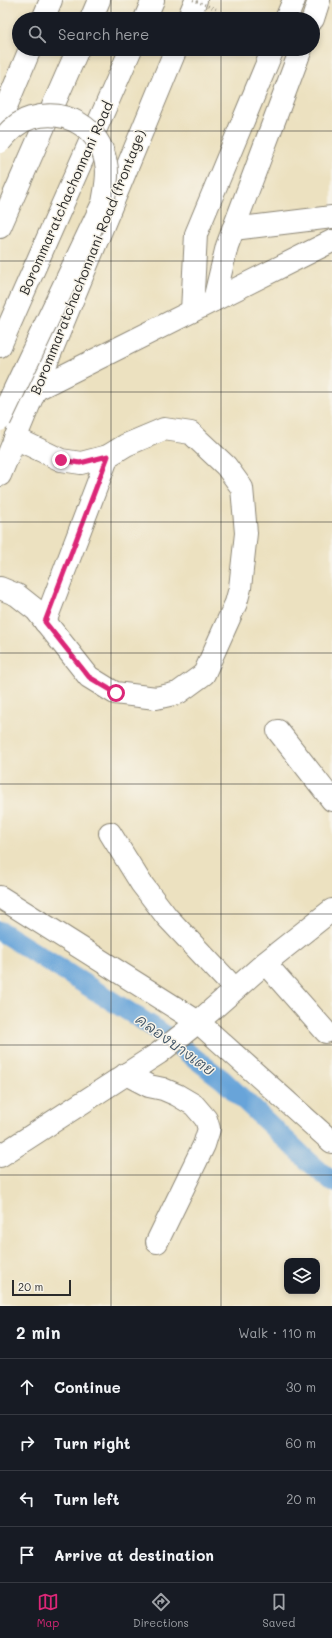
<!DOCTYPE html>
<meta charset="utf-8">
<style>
body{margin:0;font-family:Mali,"Playpen Sans Thai",sans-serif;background:#242831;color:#f1f3f6}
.controls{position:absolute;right:12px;bottom:12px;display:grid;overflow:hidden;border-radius:8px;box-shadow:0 2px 6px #0003}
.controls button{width:36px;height:36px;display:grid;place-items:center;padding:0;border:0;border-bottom:1px solid #363941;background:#171b24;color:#f1f3f6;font:20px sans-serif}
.scale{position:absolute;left:12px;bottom:10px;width:59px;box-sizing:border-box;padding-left:4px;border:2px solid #2b2b2b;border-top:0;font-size:11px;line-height:14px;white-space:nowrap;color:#2b2b2b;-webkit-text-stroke:3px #f7f3e8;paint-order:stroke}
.stop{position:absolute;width:12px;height:12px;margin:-9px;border:3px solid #db2777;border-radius:50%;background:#fff}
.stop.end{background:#db2777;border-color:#fff;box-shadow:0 1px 4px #0008}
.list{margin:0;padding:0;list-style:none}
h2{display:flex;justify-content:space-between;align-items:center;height:52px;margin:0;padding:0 16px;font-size:17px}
h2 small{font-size:13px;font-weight:400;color:#9ea1a6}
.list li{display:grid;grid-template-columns:26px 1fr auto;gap:12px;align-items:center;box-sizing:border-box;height:56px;padding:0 16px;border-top:1px solid #363941}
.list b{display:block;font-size:15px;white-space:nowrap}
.list em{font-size:13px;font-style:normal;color:#9ea1a6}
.icon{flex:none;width:22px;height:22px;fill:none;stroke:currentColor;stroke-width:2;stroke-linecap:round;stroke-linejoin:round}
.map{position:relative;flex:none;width:332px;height:1306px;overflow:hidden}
.search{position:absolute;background:#171b24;box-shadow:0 2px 6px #0003;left:12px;right:12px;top:12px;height:44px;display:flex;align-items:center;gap:10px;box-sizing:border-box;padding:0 14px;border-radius:22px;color:#9ea1a6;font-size:15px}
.sheet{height:276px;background:#171b24}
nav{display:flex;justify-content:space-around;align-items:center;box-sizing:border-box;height:56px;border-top:1px solid #363941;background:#171b24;font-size:11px;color:#9ea1a6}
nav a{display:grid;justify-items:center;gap:2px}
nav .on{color:#db2777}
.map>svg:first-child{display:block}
</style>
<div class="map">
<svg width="332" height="1306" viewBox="0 0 332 1306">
<rect width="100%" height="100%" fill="#f7f3e8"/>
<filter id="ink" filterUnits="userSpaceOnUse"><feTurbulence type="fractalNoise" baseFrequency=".025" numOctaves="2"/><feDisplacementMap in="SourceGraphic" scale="8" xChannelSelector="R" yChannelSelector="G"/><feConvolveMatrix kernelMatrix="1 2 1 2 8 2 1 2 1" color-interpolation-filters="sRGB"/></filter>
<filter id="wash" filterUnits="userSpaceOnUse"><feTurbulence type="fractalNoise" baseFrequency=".012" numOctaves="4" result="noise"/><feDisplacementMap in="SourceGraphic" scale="16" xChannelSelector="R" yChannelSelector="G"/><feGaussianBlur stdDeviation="0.9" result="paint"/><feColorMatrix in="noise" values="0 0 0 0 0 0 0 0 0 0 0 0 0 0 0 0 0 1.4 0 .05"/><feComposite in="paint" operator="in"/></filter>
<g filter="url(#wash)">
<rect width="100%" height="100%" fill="#ece1c0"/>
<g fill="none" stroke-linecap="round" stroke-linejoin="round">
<path stroke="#68a4d9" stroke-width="20" d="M0,931L158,1030L223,1080L306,1159L332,1182"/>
</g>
</g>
<g filter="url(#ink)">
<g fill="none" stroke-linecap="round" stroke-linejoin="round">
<defs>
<g id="minor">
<path d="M286,19L294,0"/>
<path d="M313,19L319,0"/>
<path d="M233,229L332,217"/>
<path d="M214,300L227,246L301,49"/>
<path d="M192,311L196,234L273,49"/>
<path d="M35,390L332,241"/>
<path d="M0,588L17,595L36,610L89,677L115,693L156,698L178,693L204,674L236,603L240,588L246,533L242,488L226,466L191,433L164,429L126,445L108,456L81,463L61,460L15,438"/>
<path d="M45,622L108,456"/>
<path d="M278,731L332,800"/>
<path d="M110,833L141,883L167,917L235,989"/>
<path d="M0,897L198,1022L332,1142"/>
<path d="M265,963L326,1032"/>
<path d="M126,1074L149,1086L163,1089L177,1095L194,1105L206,1119L209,1129L204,1145L157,1242"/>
<path d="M0,1156L159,1053L198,1022L265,963L332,910"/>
</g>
<g id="major">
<path d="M43,19L51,0"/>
<path d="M188,19L196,0"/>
<path d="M0,121L30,49"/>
<path d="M0,475L176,49"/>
</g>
<g id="highway">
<path d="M91,19L99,0"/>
<path d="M145,19L153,0"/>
<path d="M0,227L78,49"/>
<path d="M0,346L131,49"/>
</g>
</defs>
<use href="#minor" stroke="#8c8676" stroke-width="24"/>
<use href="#major" stroke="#8c8676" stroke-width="24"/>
<use href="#highway" stroke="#8c8676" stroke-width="24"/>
<use href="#minor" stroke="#fff" stroke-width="22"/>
<use href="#major" stroke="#fff" stroke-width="22"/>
<use href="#highway" stroke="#fff" stroke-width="22"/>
<defs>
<path id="major-bridge" d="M0,142C7,133 19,121 31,118C66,108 99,127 106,163C109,176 105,190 103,203L0,420"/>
</defs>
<use href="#major-bridge" stroke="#8c8676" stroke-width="24" stroke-linecap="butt"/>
<path stroke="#8c8676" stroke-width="2.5" stroke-dasharray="1 3" stroke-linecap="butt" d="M193,0L216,9"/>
<use href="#major-bridge" stroke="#fff" stroke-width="22"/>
</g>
</g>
<g fill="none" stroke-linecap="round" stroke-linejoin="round" filter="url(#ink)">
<path stroke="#db2777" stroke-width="5" d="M61,460L80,463L108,456L45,622L89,677L116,693"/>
</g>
<path fill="none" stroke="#2b2b2b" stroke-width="1" stroke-opacity="0.55" d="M111,0V19M221,0V19M111,49V1306M221,49V1306M0,131H332M0,261H332M0,392H332M0,522H332M0,653H332M0,784H332M0,914H332M0,1045H332M0,1175H332"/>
<g text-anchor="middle" stroke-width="3" stroke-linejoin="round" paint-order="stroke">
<g font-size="14" fill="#2b2b2b" stroke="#f7f3e8">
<text transform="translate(66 198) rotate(-66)" y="5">Borommaratchachonnani Road</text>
<text transform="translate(88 262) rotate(-68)" y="5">Borommaratchachonnani Road (frontage)</text>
</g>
<g font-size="15" font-style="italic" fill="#405568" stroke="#f7f3e8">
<text transform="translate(175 1045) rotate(36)" y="5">คลองบางเตย</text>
</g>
</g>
</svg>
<div class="controls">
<button><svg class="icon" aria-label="layers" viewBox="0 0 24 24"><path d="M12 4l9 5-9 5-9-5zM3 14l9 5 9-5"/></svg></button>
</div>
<div class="scale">20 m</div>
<div class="stop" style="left:116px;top:693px"></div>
<div class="stop end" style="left:61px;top:460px"></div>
<div class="search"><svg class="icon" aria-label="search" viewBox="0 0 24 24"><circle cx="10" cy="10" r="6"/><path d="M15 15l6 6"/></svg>Search here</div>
</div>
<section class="sheet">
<h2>2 min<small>Walk · 110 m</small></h2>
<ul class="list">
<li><svg class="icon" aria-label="ahead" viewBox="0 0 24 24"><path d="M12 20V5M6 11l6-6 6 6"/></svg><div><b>Continue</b></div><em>30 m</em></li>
<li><svg class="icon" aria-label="right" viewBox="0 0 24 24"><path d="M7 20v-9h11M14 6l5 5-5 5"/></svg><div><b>Turn right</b></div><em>60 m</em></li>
<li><svg class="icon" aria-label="left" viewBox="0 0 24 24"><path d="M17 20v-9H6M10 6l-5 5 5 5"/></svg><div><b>Turn left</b></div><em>20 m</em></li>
<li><svg class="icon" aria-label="arrive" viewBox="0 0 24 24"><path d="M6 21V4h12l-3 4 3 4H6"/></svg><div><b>Arrive at destination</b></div></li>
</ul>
</section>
<nav>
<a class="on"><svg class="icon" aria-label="map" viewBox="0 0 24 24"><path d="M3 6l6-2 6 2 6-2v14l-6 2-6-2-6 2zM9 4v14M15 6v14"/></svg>Map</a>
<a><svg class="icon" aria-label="directions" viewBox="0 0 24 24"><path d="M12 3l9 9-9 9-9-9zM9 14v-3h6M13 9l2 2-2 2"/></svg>Directions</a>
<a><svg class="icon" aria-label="saved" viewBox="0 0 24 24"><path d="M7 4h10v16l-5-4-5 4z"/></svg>Saved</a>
</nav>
